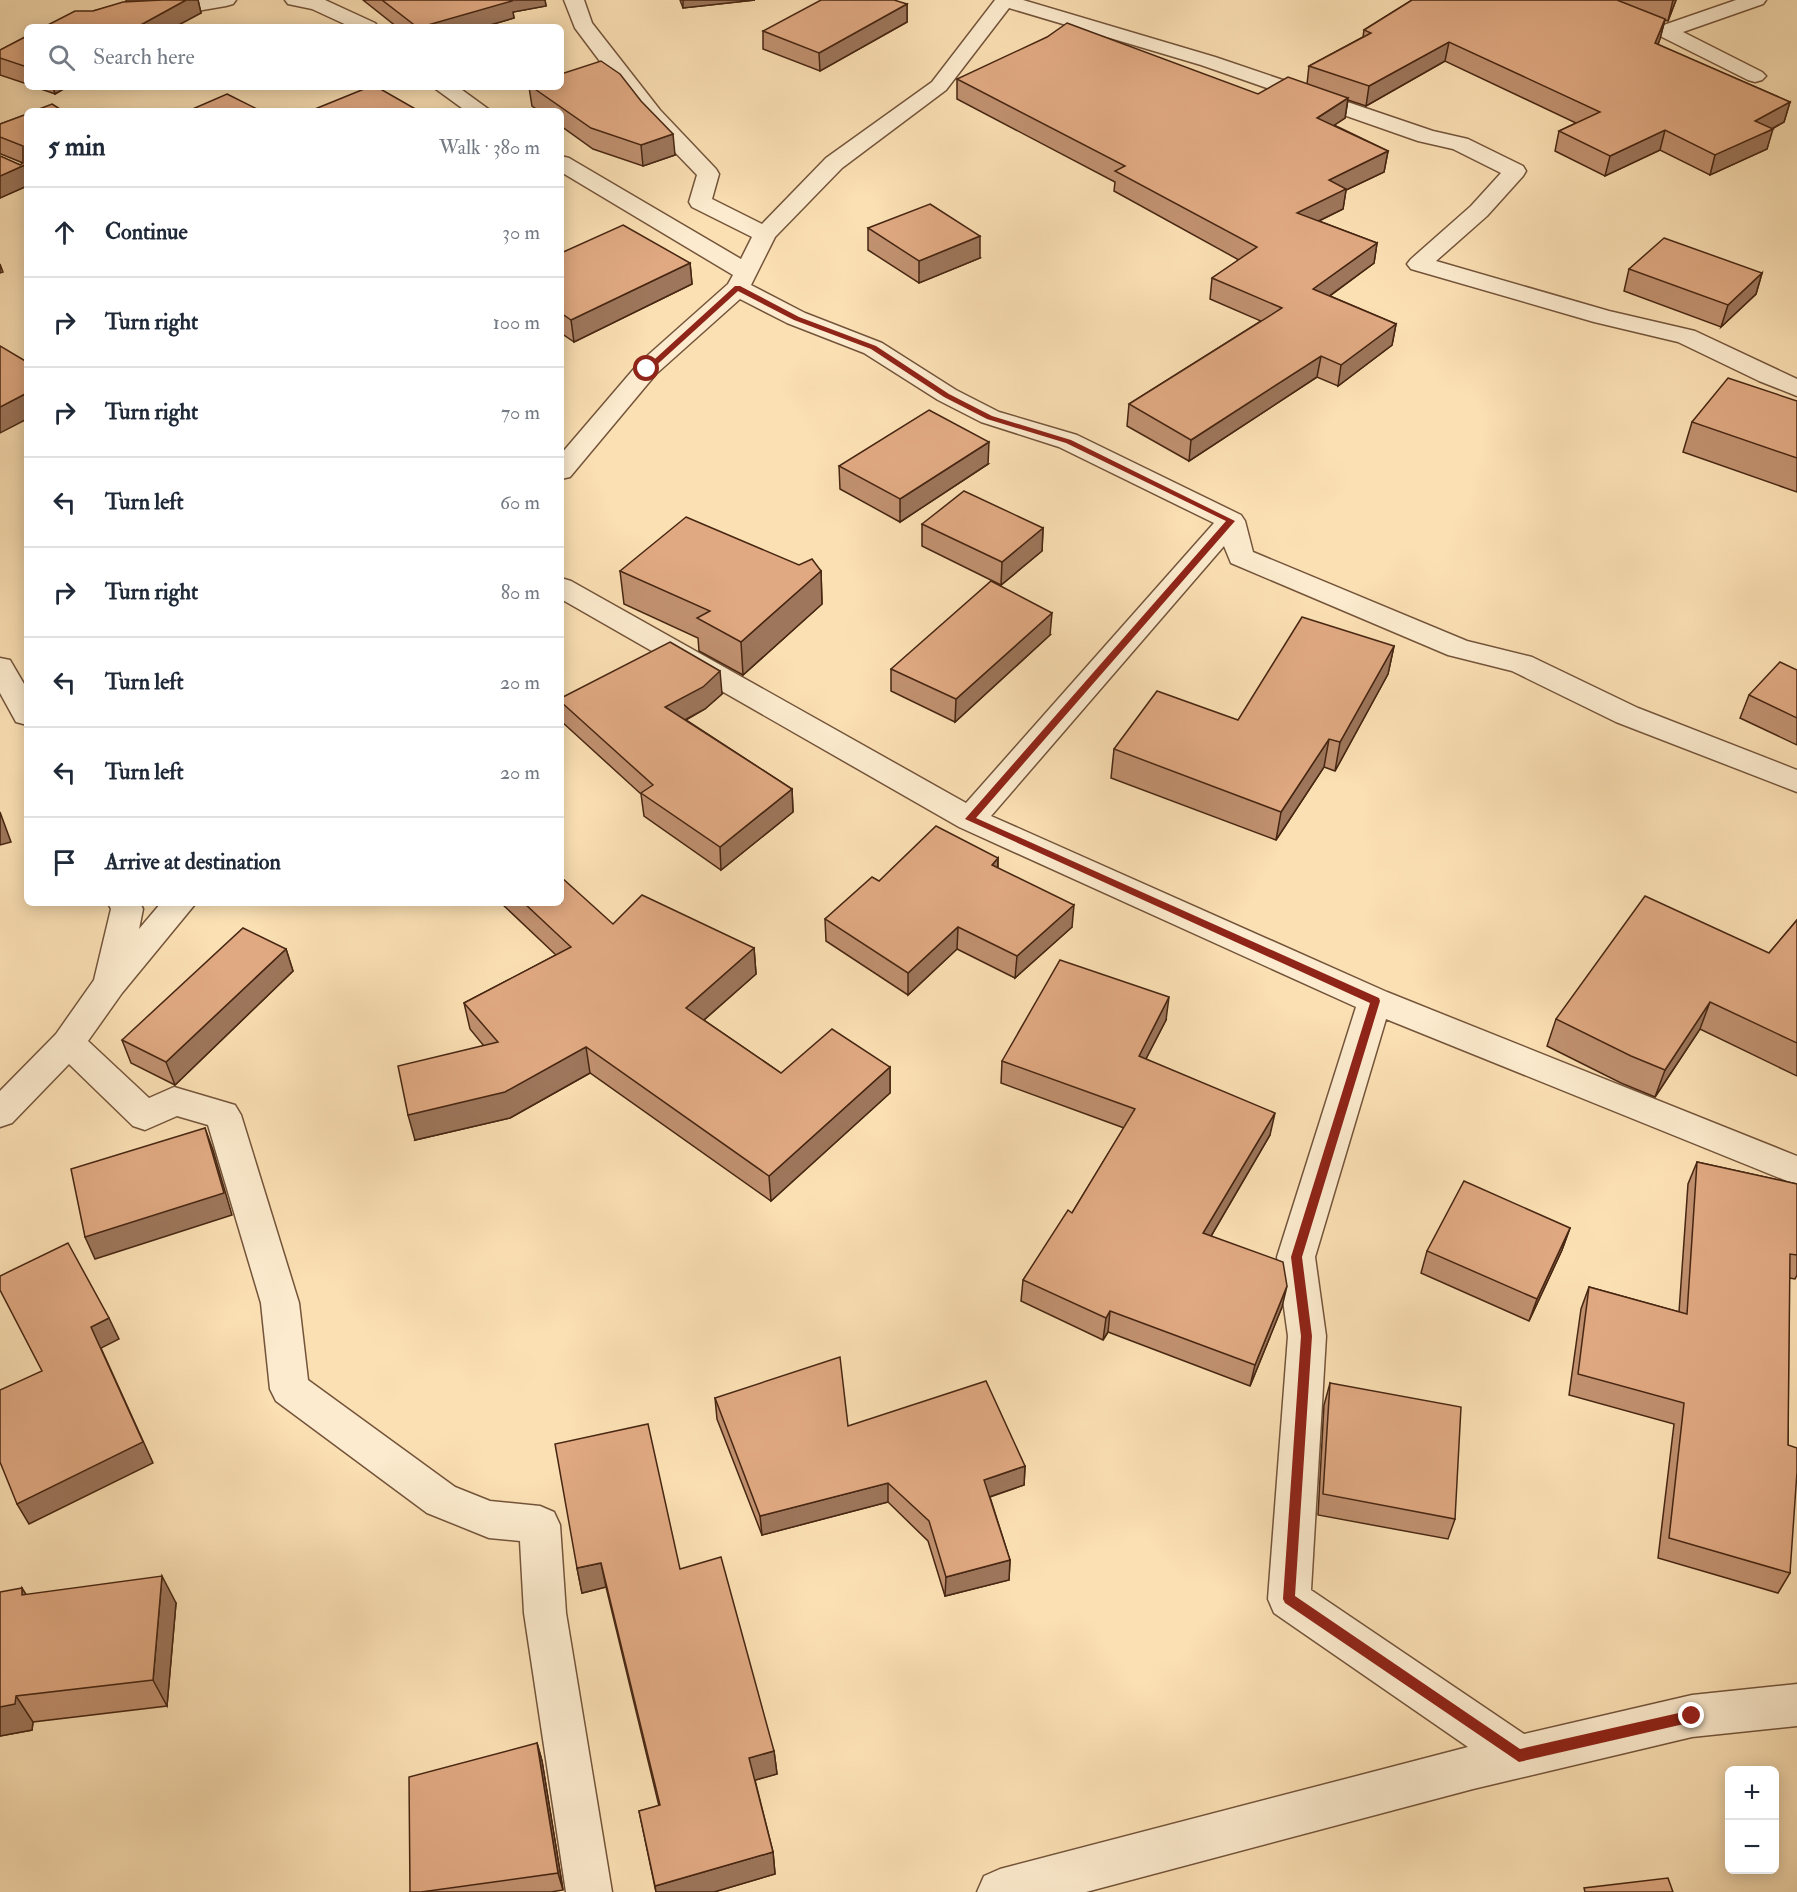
<!DOCTYPE html>
<meta charset="utf-8">
<style>
body{margin:0;font-family:"IM FELL Double Pica",serif;background:#f2f2f3;color:#1f2937}
.controls{position:absolute;right:18px;bottom:18px;display:grid;overflow:hidden;border-radius:9px;box-shadow:0 3px 15px #0003}
.controls button{width:54px;height:54px;display:grid;place-items:center;padding:0;border:0;border-bottom:2px solid #e0e1e3;background:#fff;color:#1f2937;font:30px sans-serif}
.stop{position:absolute;width:18px;height:18px;margin:-14px;border:4px solid #8f2418;border-radius:50%;background:#fff}
.stop.end{background:#8f2418;border-color:#fff;box-shadow:0 2px 6px #0008}
.list{margin:0;padding:0;list-style:none}
h2{display:flex;justify-content:space-between;align-items:center;height:78px;margin:0;padding:0 24px;font-size:26px}
h2 small{font-size:20px;font-weight:400;color:#747a83}
.list li{display:grid;grid-template-columns:39px 1fr auto;gap:18px;align-items:center;box-sizing:border-box;height:90px;padding:0 24px;border-top:2px solid #e0e1e3}
.list b{display:block;font-size:22px;white-space:nowrap}
.list em{font-size:20px;font-style:normal;color:#747a83}
.icon{flex:none;width:33px;height:33px;fill:none;stroke:currentColor;stroke-width:2;stroke-linecap:round;stroke-linejoin:round}
.map{position:relative;flex:none;width:1797px;height:1892px;overflow:hidden}
.search{position:absolute;background:#fff;box-shadow:0 3px 15px #0003;left:24px;top:24px;width:540px;height:66px;display:flex;align-items:center;gap:15px;box-sizing:border-box;padding:0 21px;border-radius:9px;color:#747a83;font-size:22px}
.panel{position:absolute;background:#fff;box-shadow:0 3px 15px #0003;left:24px;top:108px;width:540px;height:798px;border-radius:9px}
.map>svg:first-child{display:block}
</style>
<div class="map">
<svg width="1797" height="1892" viewBox="0 0 1797 1892">
<rect width="100%" height="100%" fill="#fbe0b4"/>
<filter id="stains"><feTurbulence type="fractalNoise" baseFrequency=".00333" numOctaves="4"/><feColorMatrix values="0 0 0 0 .2 0 0 0 0 .09 0 0 0 0 .02 0 0 0 .5 -.17"/></filter>
<radialGradient id="worn" r=".72"><stop offset=".6" stop-color="#630" stop-opacity="0"/><stop offset="1" stop-color="#630" stop-opacity=".3"/></radialGradient>
<g fill="none" stroke-linecap="round" stroke-linejoin="round">
<defs>
<g id="minor">
<path d="M191,0H236L233,4L226,6L162,17L127,18L98,27H66L69,23L126,6L162,5Z"/>
<path d="M285,0H325L375,23L378,27H351L312,9L288,4Z"/>
<path d="M564,0H584L592,23L660,110L716,169L719,174L712,199L762,224L826,158L932,82L995,0H1023L1215,57L1433,131L1468,139L1523,166L1526,171L1523,176L1487,216L1436,261L1609,311L1695,331L1797,379V396L1759,381L1678,342L1594,322L1411,269L1407,264L1411,259L1471,206L1501,173L1453,149L1418,141L1201,65L1009,8L946,90L842,168L775,237L751,285L805,313L882,343L956,390L999,412L1077,435L1241,515L1245,521L1253,552L1467,641L1532,657L1638,708L1797,770V792L1616,722L1512,671L1448,655L1231,563L1224,546L991,816L1387,992L1797,1156V1185L1386,1019L1315,1257L1326,1336L1311,1590L1524,1734L1692,1695L1797,1684V1726L1692,1737L1473,1789L1086,1892H977L984,1876L1000,1869L1468,1747L1274,1613L1268,1599L1288,1336L1277,1257L1356,1007L959,827L561,599V578L571,581L966,803L1214,523L1059,447L981,422L938,400L864,353L787,323L740,299L656,374L570,477L561,479V454L638,364L728,284L733,275L561,172V156L569,158L741,259L752,237L692,207L689,202L697,175L644,120L575,28Z"/>
<path d="M1736,0H1766L1763,4L1683,32L1762,72L1766,76L1762,80L1755,82L1748,80L1658,35L1655,31L1658,27Z"/>
<path d="M433,87H458L491,111H466Z"/>
<path d="M0,658L10,660L27,689V725L16,722L0,693Z"/>
<path d="M108,903H140L143,909L139,929L161,903H196L122,993L88,1041L149,1098L174,1087L235,1105L241,1115L299,1303L308,1380L455,1487L490,1501L540,1506L554,1512L560,1525L566,1613L612,1892H566L524,1613L520,1541L489,1538L427,1513L276,1401L270,1389L261,1303L208,1125L177,1116L145,1130L133,1126L69,1064L12,1123L0,1127V1091L56,1034L94,980L111,909Z"/>
</g>
</defs>
<use href="#minor" stroke="#74543a" stroke-width="3"/>
<use href="#minor" fill="#fcebce" fill-rule="evenodd"/>
</g>
<g fill="#c19170" stroke="#472612" stroke-width="1.5">
<path d="M126,0H198L201,13L93,11L126,2Z"/>
<path d="M363,0H545L546,6L513,12L514,18L483,27H397Z"/>
<path d="M680,0H755L683,8Z"/>
<path d="M1412,0H1676L1668,21L1665,20L1658,45L1790,102L1784,122L1772,129L1767,149L1710,175L1660,150L1605,176L1555,151L1559,131L1576,123L1445,61L1366,106L1348,100L1345,118L1334,125L1388,151L1384,172L1346,190L1343,209L1319,221L1377,243L1374,263L1330,296L1396,324L1392,345L1338,386L1317,377L1189,461L1127,426L1129,404L1261,321L1210,299L1212,278L1239,260L1114,191L1115,182L957,99V79L1258,94L1307,84L1309,66L1363,37L1364,30Z"/>
<path d="M907,4V22L820,71L763,49V31Z"/>
<path d="M27,36V84L0,75V50Z"/>
<path d="M35,87H67L55,94Z"/>
<path d="M529,87H561L675,155L643,166L593,149L561,126V111H539L532,106Z"/>
<path d="M27,114V186L0,198V156L20,165L23,163L1,154H0V124Z"/>
<path d="M868,228L980,258L919,283L868,250Z"/>
<path d="M561,253L690,263L692,284L574,342L561,333Z"/>
<path d="M1629,269L1762,273L1756,294L1721,327L1624,291Z"/>
<path d="M1797,401V492L1683,452L1692,422Z"/>
<path d="M988,464L900,522L840,489L839,466Z"/>
<path d="M922,524L1043,528L1042,551L1001,585L922,546Z"/>
<path d="M799,565L821,571L822,604L743,675L699,651L698,638L624,604L620,571Z"/>
<path d="M1050,635L955,722L891,691V669Z"/>
<path d="M1394,646L1388,674L1335,771L1324,767L1276,840L1111,778L1114,749L1238,720Z"/>
<path d="M1797,670V745L1740,718L1749,695Z"/>
<path d="M722,694L705,709L686,720L792,789L793,812L721,870L644,816L641,794L562,722L561,698Z"/>
<path d="M998,858V868L1072,927L1015,978L957,949L908,995L826,941L825,919L879,881Z"/>
<path d="M501,903H561L613,924L754,948L756,974L704,1020L781,1073L890,1067V1093L771,1201L590,1073L510,1118L415,1140L484,1046L470,1029L464,1003L556,955Z"/>
<path d="M1797,920V1076L1700,1029L1655,1097L1621,1083L1547,1046L1556,1019L1769,953Z"/>
<path d="M286,949L293,971L175,1085L131,1063L122,1040Z"/>
<path d="M1166,1020L1146,1059L1270,1135L1211,1236L1282,1307L1250,1386L1108,1332L1103,1340L1021,1301L1023,1280L1072,1213L1124,1128L1001,1083L1002,1061Z"/>
<path d="M1697,1162L1797,1184V1275L1795,1279L1789,1278L1788,1445L1790,1573L1778,1593L1658,1558L1674,1424L1569,1395L1581,1309L1589,1287L1679,1312L1688,1184Z"/>
<path d="M1570,1228L1562,1250L1529,1321L1421,1273L1427,1251Z"/>
<path d="M1330,1383L1455,1519L1448,1539L1318,1515L1324,1405Z"/>
<path d="M715,1398L1025,1466L1024,1485L990,1497L1010,1560L1009,1580L945,1596L928,1541L888,1502L762,1535L717,1419Z"/>
<path d="M577,1568L680,1569L774,1751L777,1774L755,1780L773,1852L775,1874L714,1892H656L639,1811L659,1806L606,1587L582,1593Z"/>
<path d="M27,1595L176,1603L167,1706L33,1722L32,1730L0,1736Z"/>
<path d="M537,1743L542,1761L563,1890L551,1892H410Z"/>
</g>
<g fill="#9d765b" stroke="#472612" stroke-width="1.5">
<path d="M186,0H198L201,13L175,27H137Z"/>
<path d="M506,0H545L546,6L513,12L514,18L483,27H421Z"/>
<path d="M683,0H755L683,8Z"/>
<path d="M1673,0H1676L1668,21Z"/>
<path d="M907,4V22L820,71L819,53Z"/>
<path d="M1665,19L1660,39L1650,63L1655,43Z"/>
<path d="M1449,42L1445,61L1366,106L1369,86Z"/>
<path d="M53,87H67L55,94Z"/>
<path d="M1348,98L1345,118L1315,138L1317,118Z"/>
<path d="M1790,102L1784,122L1764,133L1773,129L1767,149L1710,175L1715,155L1755,121Z"/>
<path d="M1665,130L1660,150L1605,176L1610,156Z"/>
<path d="M673,134L675,155L643,166L641,145Z"/>
<path d="M1388,151L1384,172L1346,190L1343,209L1294,233L1297,213L1329,180Z"/>
<path d="M27,164V186L0,198V176Z"/>
<path d="M980,236V258L919,283V261Z"/>
<path d="M1377,243L1374,263L1310,310L1313,289Z"/>
<path d="M690,263L692,284L574,342L571,320Z"/>
<path d="M0,264L3,272L0,273Z"/>
<path d="M1762,273L1756,294L1721,327L1728,305Z"/>
<path d="M1396,324L1392,345L1338,386L1341,365Z"/>
<path d="M1321,356L1317,377L1189,461L1191,440Z"/>
<path d="M27,393V419L0,433V407Z"/>
<path d="M989,442L988,464L900,522V499Z"/>
<path d="M1043,528L1042,551L1001,585L1002,562Z"/>
<path d="M821,571L822,604L743,675L741,642Z"/>
<path d="M1052,613L1050,635L955,722L956,699Z"/>
<path d="M1394,646L1388,674L1335,771L1340,742Z"/>
<path d="M720,671L722,694L705,709L668,729L665,707Z"/>
<path d="M1329,739L1324,767L1276,840L1281,812Z"/>
<path d="M792,789L793,812L721,870L720,847Z"/>
<path d="M0,812L11,842L0,845Z"/>
<path d="M998,858L997,880L992,865Z"/>
<path d="M1074,905L1072,927L1015,978L1017,956Z"/>
<path d="M958,927L957,949L908,995V973Z"/>
<path d="M754,948L756,974L689,1033L686,1008Z"/>
<path d="M286,949L293,971L175,1085L166,1062Z"/>
<path d="M1169,997L1166,1020L1136,1078L1139,1056Z"/>
<path d="M1710,1002L1700,1029L1655,1097L1665,1070Z"/>
<path d="M586,1047L590,1073L510,1118L415,1140L408,1115Z"/>
<path d="M890,1067V1093L771,1201L769,1176Z"/>
<path d="M1275,1113L1270,1135L1200,1255L1203,1233Z"/>
<path d="M205,1128L213,1150L232,1215L95,1259L85,1237Z"/>
<path d="M1570,1228L1562,1250L1529,1321L1537,1299Z"/>
<path d="M1287,1286L1282,1307L1250,1386L1255,1365Z"/>
<path d="M1110,1311L1108,1332L1103,1340L1106,1318Z"/>
<path d="M109,1318L119,1339L101,1348L153,1463L29,1524L17,1504L91,1327Z"/>
<path d="M1025,1466L1024,1485L983,1499L984,1480Z"/>
<path d="M888,1483V1502L762,1535L760,1516Z"/>
<path d="M1010,1560L1009,1580L945,1596L946,1577Z"/>
<path d="M601,1563L606,1587L582,1593L577,1568Z"/>
<path d="M162,1576L176,1603L167,1706L153,1680Z"/>
<path d="M22,1588L39,1615L22,1595Z"/>
<path d="M16,1696L33,1722L32,1730L0,1736V1707Z"/>
<path d="M537,1743L542,1761L563,1890L558,1873Z"/>
<path d="M774,1751L777,1774L752,1781L749,1758Z"/>
<path d="M773,1852L775,1874L714,1892H656L655,1886Z"/>
</g>
<g fill="#e0a982" stroke="#472612" stroke-width="1.5">
<path d="M162,0H186L137,27H44L75,11H93L123,2Z"/>
<path d="M382,0H511L512,1L421,27H417Z"/>
<path d="M821,0H894L907,4L819,53L763,31Z"/>
<path d="M1412,0H1617L1665,19L1655,43L1790,102L1755,121L1773,129L1715,155L1665,130L1610,156L1559,131L1600,112L1449,42L1369,86L1309,66L1371,33L1364,30Z"/>
<path d="M1067,23L1258,94L1288,77L1348,98L1317,118L1388,151L1329,180L1346,189L1297,213L1377,243L1313,289L1396,324L1341,365L1321,356L1191,440L1129,404L1282,308L1212,278L1257,247L1115,171L1125,166L957,79L1047,37Z"/>
<path d="M27,36V67L0,58V50Z"/>
<path d="M601,61L620,74L641,101L673,134L641,145L591,128L532,87H561V74Z"/>
<path d="M369,87H377L419,111H310Z"/>
<path d="M227,94L261,111H188Z"/>
<path d="M52,104L63,111H34Z"/>
<path d="M27,114V164L0,176V156L20,165L23,163V146L0,137V124Z"/>
<path d="M930,204L980,236L919,261L868,228Z"/>
<path d="M623,225L690,263L571,320L561,313V253Z"/>
<path d="M1664,238L1762,273L1728,305L1629,269Z"/>
<path d="M0,346L27,362V393L0,407Z"/>
<path d="M1728,378L1797,401V458L1692,422Z"/>
<path d="M929,410L989,442L900,499L839,466Z"/>
<path d="M964,491L1043,528L1002,562L922,524Z"/>
<path d="M686,517L799,565L812,559L821,571L741,642L697,618L710,611L620,571Z"/>
<path d="M991,581L1052,613L956,699L891,669Z"/>
<path d="M1302,617L1394,646L1340,742L1329,739L1281,812L1114,749L1157,691L1238,720Z"/>
<path d="M670,642L720,671L703,687L665,707L792,789L720,847L641,793L653,785L561,702V698Z"/>
<path d="M1780,662L1797,670V718L1749,695Z"/>
<path d="M936,826L998,858L992,865L1074,905L1017,956L958,927L908,973L825,919L872,877L879,881Z"/>
<path d="M561,877L613,924L642,895L754,948L686,1008L781,1073L832,1029L890,1067L769,1176L586,1047L505,1092L408,1115L398,1066L498,1042L464,1003L571,947L524,903H561Z"/>
<path d="M1645,896L1769,953L1797,920V1043L1710,1002L1665,1070L1631,1056L1556,1019Z"/>
<path d="M243,928L286,949L166,1062L122,1040Z"/>
<path d="M1060,960L1169,997L1139,1056L1275,1113L1203,1233L1283,1262L1287,1286L1255,1365L1110,1311L1106,1318L1023,1280L1068,1210L1072,1213L1135,1109L1002,1061Z"/>
<path d="M205,1128L224,1193L85,1237L71,1169Z"/>
<path d="M1697,1162L1797,1184V1255L1790,1254L1788,1445L1797,1448V1472L1790,1573L1669,1538L1684,1403L1578,1374L1589,1287L1687,1314Z"/>
<path d="M1464,1181L1570,1228L1537,1299L1427,1251Z"/>
<path d="M68,1243L109,1318L91,1327L143,1442L17,1504L0,1462V1390L42,1371L0,1290V1276Z"/>
<path d="M840,1357L848,1426L986,1381L1025,1466L984,1480L1010,1560L946,1577L929,1521L888,1483L760,1516L715,1398Z"/>
<path d="M1330,1383L1461,1407L1455,1519L1323,1494Z"/>
<path d="M648,1424L680,1569L721,1557L774,1751L749,1758L773,1852L655,1886L639,1811L660,1805L601,1563L577,1568L555,1444Z"/>
<path d="M162,1576L153,1680L16,1696L15,1704L0,1707V1592L22,1588V1595Z"/>
<path d="M537,1743L558,1873L421,1892H410L409,1777Z"/>
<path d="M1668,1878L1673,1892H1585L1584,1888Z"/>
</g>
<path fill="#8f2418" d="M735,286H740L799,317L876,346L949,394L992,416L1071,440L1235,521L976,818L1379,998L1380,1001L1302,1257L1312,1336L1295,1596L1520,1749L1692,1710L1697,1712L1698,1716L1697,1721L1519,1762L1285,1603L1283,1599L1301,1336L1291,1257L1370,1003L965,819L1226,521L1066,443L987,419L944,397L871,349L794,320L738,291L650,371H645V368Z"/>
<rect width="100%" height="100%" filter="url(#stains)"/>
<rect width="100%" height="100%" fill="url(#worn)"/>
</svg>
<div class="controls">
<button>+</button>
<button>−</button>
</div>
<div class="stop" style="left:647px;top:369px"></div>
<div class="stop end" style="left:1692px;top:1716px"></div>
<div class="search"><svg class="icon" aria-label="search" viewBox="0 0 24 24"><circle cx="10" cy="10" r="6"/><path d="M15 15l6 6"/></svg>Search here</div>
<section class="panel">
<h2>5 min<small>Walk · 380 m</small></h2>
<ul class="list">
<li><svg class="icon" aria-label="ahead" viewBox="0 0 24 24"><path d="M12 20V5M6 11l6-6 6 6"/></svg><div><b>Continue</b></div><em>30 m</em></li>
<li><svg class="icon" aria-label="right" viewBox="0 0 24 24"><path d="M7 20v-9h11M14 6l5 5-5 5"/></svg><div><b>Turn right</b></div><em>100 m</em></li>
<li><svg class="icon" aria-label="right" viewBox="0 0 24 24"><path d="M7 20v-9h11M14 6l5 5-5 5"/></svg><div><b>Turn right</b></div><em>70 m</em></li>
<li><svg class="icon" aria-label="left" viewBox="0 0 24 24"><path d="M17 20v-9H6M10 6l-5 5 5 5"/></svg><div><b>Turn left</b></div><em>60 m</em></li>
<li><svg class="icon" aria-label="right" viewBox="0 0 24 24"><path d="M7 20v-9h11M14 6l5 5-5 5"/></svg><div><b>Turn right</b></div><em>80 m</em></li>
<li><svg class="icon" aria-label="left" viewBox="0 0 24 24"><path d="M17 20v-9H6M10 6l-5 5 5 5"/></svg><div><b>Turn left</b></div><em>20 m</em></li>
<li><svg class="icon" aria-label="left" viewBox="0 0 24 24"><path d="M17 20v-9H6M10 6l-5 5 5 5"/></svg><div><b>Turn left</b></div><em>20 m</em></li>
<li><svg class="icon" aria-label="arrive" viewBox="0 0 24 24"><path d="M6 21V4h12l-3 4 3 4H6"/></svg><div><b>Arrive at destination</b></div></li>
</ul>
</section>
</div>
